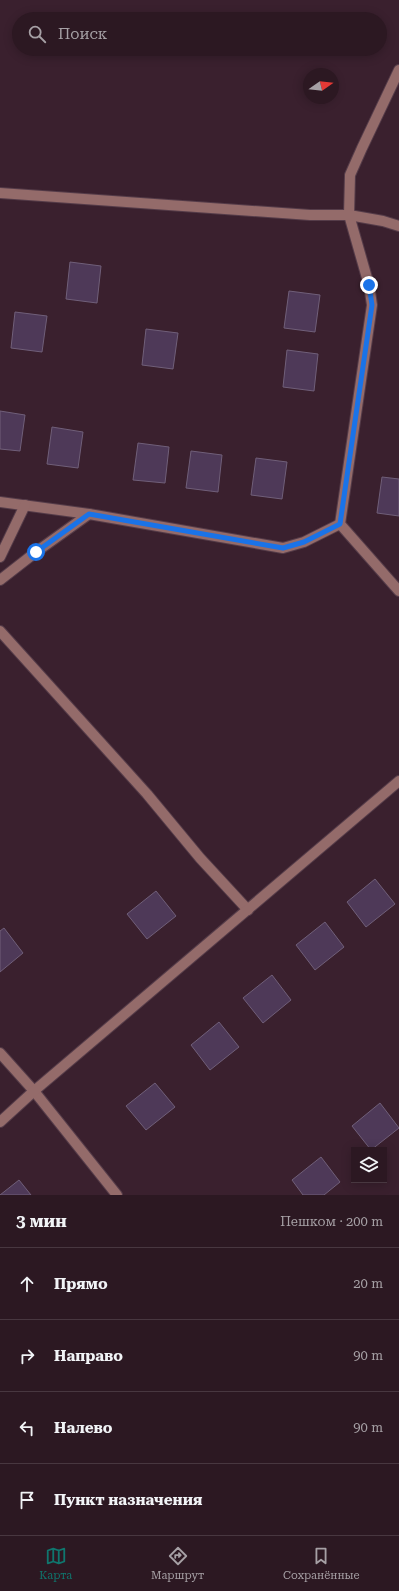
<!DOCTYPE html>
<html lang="ru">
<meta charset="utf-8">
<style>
body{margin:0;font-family:"Roboto Serif",serif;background:#38252f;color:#f1f3f6}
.controls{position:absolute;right:12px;bottom:12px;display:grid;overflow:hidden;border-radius:0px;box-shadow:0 2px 10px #0003}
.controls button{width:36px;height:36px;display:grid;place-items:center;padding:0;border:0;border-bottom:1px solid #483740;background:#2c1822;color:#f1f3f6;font:20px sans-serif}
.compass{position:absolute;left:303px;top:68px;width:36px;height:36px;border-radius:50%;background:#2c1822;box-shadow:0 2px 10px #0003;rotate:76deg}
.stop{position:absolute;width:12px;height:12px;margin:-9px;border:3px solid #1a73e8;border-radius:50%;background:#fff}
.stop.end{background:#1a73e8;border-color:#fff;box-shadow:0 1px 4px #0008}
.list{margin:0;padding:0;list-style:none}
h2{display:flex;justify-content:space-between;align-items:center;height:52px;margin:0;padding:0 16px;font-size:17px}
h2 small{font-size:13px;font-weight:400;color:#a6a0a5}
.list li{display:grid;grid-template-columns:26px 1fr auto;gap:12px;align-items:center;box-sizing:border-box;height:72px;padding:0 16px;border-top:1px solid #483740}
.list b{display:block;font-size:15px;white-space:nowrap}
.list em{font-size:13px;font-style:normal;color:#a6a0a5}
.icon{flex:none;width:22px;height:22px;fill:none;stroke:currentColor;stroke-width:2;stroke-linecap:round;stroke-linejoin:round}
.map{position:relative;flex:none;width:399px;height:1195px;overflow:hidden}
.search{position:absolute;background:#2c1822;box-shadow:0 2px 10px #0003;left:12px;right:12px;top:12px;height:44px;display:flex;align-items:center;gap:10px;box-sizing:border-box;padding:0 14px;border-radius:22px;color:#a6a0a5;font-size:15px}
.sheet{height:340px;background:#2c1822}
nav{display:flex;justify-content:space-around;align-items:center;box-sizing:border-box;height:56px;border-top:1px solid #483740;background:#2c1822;font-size:11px;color:#a6a0a5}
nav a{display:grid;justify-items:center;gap:2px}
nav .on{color:#0f766e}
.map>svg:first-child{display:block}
</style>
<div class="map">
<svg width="399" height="1195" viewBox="0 0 399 1195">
<rect width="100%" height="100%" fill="#3a202e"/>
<g fill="#4e3958" stroke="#705f79">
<path d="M70,262L101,266L97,303L66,299Z"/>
<path d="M289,291L320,295L315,332L284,328Z"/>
<path d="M15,312L47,316L42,352L11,348Z"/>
<path d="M146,329L178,333L173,369L142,365Z"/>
<path d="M287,350L318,354L314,391L283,387Z"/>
<path d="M0,411L25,415L20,451L0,449Z"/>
<path d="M52,427L83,432L78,468L47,464Z"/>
<path d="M138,443L169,447L165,483L133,480Z"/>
<path d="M191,451L222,455L218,492L186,488Z"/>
<path d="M256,458L287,462L282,499L251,495Z"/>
<path d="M382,477L399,479V516L377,513Z"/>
<path d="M375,879L395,904L366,927L347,902Z"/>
<path d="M156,891L176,916L147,939L127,914Z"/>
<path d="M325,922L344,947L315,970L296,945Z"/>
<path d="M4,928L23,953L0,972V931Z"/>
<path d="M272,975L291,1000L263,1023L243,998Z"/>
<path d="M219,1022L239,1047L210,1070L191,1045Z"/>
<path d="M155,1083L175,1107L146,1130L126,1106Z"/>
<path d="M380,1103L399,1128L371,1150L352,1126Z"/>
<path d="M321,1157L340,1182L324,1195H303L292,1180Z"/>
<path d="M19,1180L31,1195H0Z"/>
</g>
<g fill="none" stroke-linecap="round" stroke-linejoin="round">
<defs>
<g id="minor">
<path d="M399,70L362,148L350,175L349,215L369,285L372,305L340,524L399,591"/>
<path d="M0,193L310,215H349L383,221L399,226"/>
<path d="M0,502L89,514L283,548L304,542L340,524"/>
<path d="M0,557L25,505"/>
<path d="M0,580L36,552L89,514"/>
<path d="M0,631L147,794L200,858L248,910"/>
<path d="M0,1053L34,1091L117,1195"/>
<path d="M0,1122L34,1091L399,781"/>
</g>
</defs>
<use href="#minor" stroke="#553c49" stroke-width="12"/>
<use href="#minor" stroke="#946b6a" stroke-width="10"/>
</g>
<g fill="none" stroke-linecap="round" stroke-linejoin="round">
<path stroke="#1a73e8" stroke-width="5" d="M36,552L89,514L283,548L304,542L340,524L372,305L369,285"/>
</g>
</svg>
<div class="controls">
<button><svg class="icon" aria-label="layers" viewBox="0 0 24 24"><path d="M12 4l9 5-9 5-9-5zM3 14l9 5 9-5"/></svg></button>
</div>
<svg class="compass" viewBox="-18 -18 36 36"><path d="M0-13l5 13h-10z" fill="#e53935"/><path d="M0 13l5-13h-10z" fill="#a6a0a5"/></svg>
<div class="stop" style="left:36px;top:552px"></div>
<div class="stop end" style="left:369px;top:285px"></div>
<div class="search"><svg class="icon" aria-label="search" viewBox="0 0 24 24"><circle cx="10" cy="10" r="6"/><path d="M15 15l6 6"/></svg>Поиск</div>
</div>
<section class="sheet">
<h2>3 мин<small>Пешком · 200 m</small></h2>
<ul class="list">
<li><svg class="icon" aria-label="ahead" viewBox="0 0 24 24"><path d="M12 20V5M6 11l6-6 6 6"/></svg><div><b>Прямо</b></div><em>20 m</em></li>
<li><svg class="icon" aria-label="right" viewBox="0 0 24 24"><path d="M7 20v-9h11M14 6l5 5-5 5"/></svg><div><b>Направо</b></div><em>90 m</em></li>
<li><svg class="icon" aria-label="left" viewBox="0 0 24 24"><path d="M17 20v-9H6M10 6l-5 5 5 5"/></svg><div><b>Налево</b></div><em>90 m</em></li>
<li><svg class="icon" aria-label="arrive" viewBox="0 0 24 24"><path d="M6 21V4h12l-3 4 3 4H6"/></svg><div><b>Пункт назначения</b></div></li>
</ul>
</section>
<nav>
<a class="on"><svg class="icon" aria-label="map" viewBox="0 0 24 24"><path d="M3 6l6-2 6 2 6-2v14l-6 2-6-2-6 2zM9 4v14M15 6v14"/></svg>Карта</a>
<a><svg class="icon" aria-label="directions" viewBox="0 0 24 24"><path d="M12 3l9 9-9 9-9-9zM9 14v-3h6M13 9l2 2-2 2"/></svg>Маршрут</a>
<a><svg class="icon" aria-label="saved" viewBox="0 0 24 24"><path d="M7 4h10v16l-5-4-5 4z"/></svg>Сохранённые</a>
</nav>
